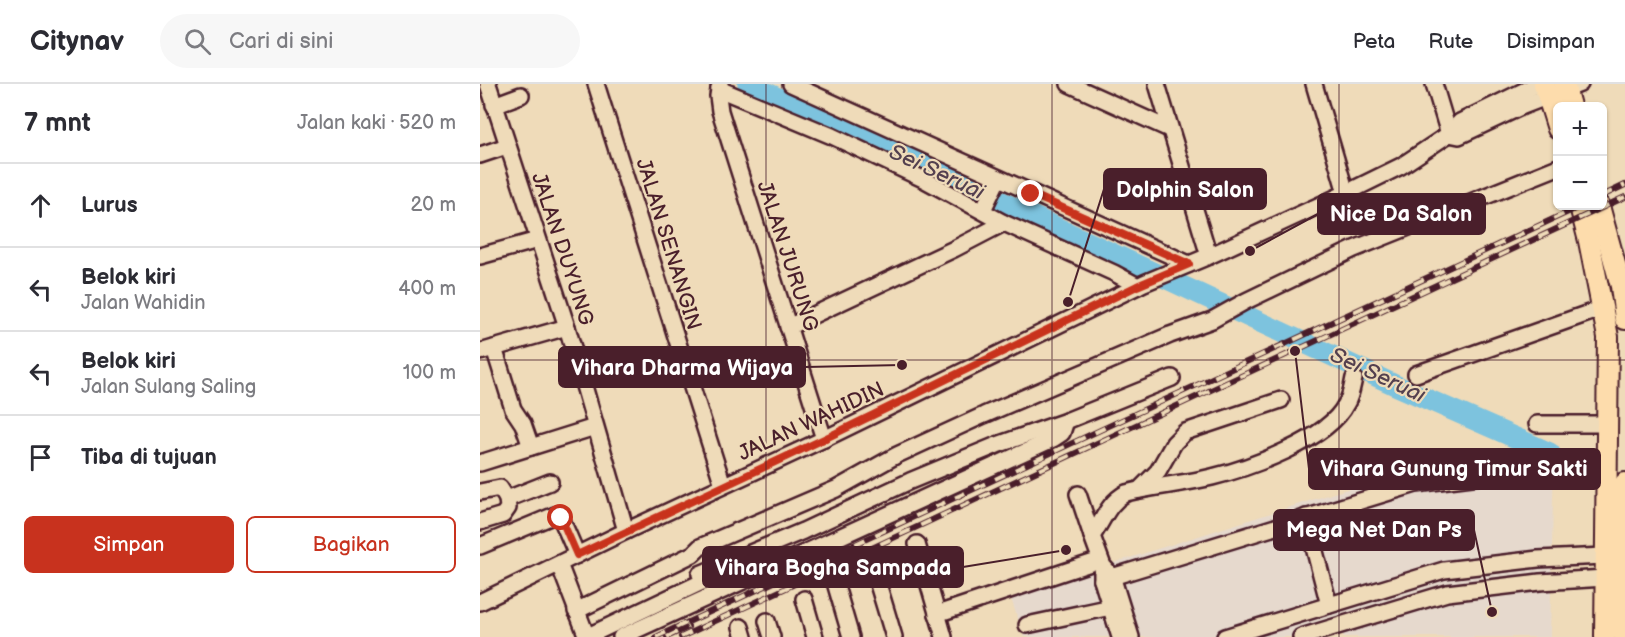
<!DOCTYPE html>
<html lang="id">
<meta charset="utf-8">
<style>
body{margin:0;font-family:"Balsamiq Sans",sans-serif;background:#f7f7f7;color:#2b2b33}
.controls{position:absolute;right:18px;top:18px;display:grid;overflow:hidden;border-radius:9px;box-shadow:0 2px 4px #0004}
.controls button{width:54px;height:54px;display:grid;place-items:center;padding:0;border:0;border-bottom:2px solid #e1e1e2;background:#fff;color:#2b2b33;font:30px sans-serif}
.stop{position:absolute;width:18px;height:18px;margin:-14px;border:4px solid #c8321e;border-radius:50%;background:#fff}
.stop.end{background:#c8321e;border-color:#fff;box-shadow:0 2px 6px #0008}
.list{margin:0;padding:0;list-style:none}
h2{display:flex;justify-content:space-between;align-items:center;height:78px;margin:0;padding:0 24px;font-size:26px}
h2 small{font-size:20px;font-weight:400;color:#7c7c81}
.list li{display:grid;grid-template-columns:39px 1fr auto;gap:18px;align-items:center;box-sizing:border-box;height:84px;padding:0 24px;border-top:2px solid #e1e1e2}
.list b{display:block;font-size:22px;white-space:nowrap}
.list p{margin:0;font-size:20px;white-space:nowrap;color:#7c7c81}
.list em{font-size:20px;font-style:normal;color:#7c7c81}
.actions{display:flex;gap:12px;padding:18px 24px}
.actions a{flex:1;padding:14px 0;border:2px solid #c8321e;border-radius:9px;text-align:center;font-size:21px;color:#c8321e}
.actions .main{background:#c8321e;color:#fff}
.icon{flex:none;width:33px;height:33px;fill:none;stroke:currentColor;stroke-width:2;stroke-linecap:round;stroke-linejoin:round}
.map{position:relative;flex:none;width:1145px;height:553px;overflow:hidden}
header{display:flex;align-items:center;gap:36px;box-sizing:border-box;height:84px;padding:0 30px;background:#fff;border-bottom:2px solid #e1e1e2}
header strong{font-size:28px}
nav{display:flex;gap:33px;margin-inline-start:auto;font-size:21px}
.search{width:420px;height:54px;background:#f7f7f7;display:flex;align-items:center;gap:15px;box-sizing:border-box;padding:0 21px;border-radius:33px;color:#7c7c81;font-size:22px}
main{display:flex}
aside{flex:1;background:#fff}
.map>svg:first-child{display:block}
</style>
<header>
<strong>Citynav</strong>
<div class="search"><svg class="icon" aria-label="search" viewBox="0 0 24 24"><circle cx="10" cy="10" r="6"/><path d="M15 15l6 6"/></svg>Cari di sini</div>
<nav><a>Peta</a><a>Rute</a><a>Disimpan</a></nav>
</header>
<main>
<aside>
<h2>7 mnt<small>Jalan kaki · 520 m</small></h2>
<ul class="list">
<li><svg class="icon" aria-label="ahead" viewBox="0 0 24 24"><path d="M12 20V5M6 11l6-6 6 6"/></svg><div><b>Lurus</b></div><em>20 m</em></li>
<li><svg class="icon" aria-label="left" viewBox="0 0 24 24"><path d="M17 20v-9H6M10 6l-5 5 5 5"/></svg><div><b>Belok kiri</b><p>Jalan Wahidin</p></div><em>400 m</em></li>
<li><svg class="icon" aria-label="left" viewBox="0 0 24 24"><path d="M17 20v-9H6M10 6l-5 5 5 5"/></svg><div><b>Belok kiri</b><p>Jalan Sulang Saling</p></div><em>100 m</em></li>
<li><svg class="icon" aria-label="arrive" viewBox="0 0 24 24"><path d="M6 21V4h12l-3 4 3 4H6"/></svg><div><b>Tiba di tujuan</b></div></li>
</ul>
<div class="actions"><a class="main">Simpan</a><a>Bagikan</a></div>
</aside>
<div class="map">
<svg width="1145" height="553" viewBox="0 0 1145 553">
<rect width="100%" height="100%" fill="#efdbb9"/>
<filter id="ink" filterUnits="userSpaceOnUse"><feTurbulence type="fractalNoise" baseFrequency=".0167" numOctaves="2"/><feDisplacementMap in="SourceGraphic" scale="12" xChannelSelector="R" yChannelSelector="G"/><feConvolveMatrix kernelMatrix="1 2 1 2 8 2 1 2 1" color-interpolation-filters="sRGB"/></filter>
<g filter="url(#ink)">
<path fill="#e6d9cd" d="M1074,369L1070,553H864L861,547L842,553H544L525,497L622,466L627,481L854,409L934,386Z"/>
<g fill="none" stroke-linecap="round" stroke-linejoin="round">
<path stroke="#7dc3de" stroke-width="21" d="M268,0L915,301L1070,369"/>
<defs>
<g id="minor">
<path d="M8,0L87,243L146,447"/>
<path d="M116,0L243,401"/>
<path d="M240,0L238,12L240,27L344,355"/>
<path d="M311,0L709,180"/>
<path d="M589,0L689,45"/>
<path d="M677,0L729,172"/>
<path d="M834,0L866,109"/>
<path d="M954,0L969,50"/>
<path d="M239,5L352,52L443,95L524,139L634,189L658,202"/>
<path d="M14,21L41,11"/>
<path d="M969,50L979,52L1043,22L1100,0"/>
<path d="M0,71L27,62"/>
<path d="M503,126L518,95"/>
<path d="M0,172L58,156"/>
<path d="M308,243L474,165L524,139"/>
<path d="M14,264L33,325L43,340L51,363"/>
<path d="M0,268L87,243"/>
<path d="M936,290L1123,224"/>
<path d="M1057,340H1128"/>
<path d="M0,379L115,343"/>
<path d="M659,406L678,387L694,359L705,348L801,316"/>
<path d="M0,408L20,404L27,415L70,398"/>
<path d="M598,410L612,452"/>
<path d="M826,433L849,521"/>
<path d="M0,438L23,431L28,424L27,415"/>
<path d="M437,460L464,553"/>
<path d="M0,462L75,431L81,434L97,471"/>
<path d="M79,480L107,553"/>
<path d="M392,480L414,553"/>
<path d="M622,488V496L640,553"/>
<path d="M220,490L323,447L430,397L517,361L586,337L692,294"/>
<path d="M622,496L936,400L1032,388L1127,379"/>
<path d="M356,502L371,553"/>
<path d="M324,515L335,553"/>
<path d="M0,518L146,447L344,355L664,199L729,172L866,109L921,82L969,50L980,38L1058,0"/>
<path d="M96,527L213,470L220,463L356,405L417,371L504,331L690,251L732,236L766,217L874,165L1078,83"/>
<path d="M457,530L620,476"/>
<path d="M287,537L292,553"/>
<path d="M547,541L631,523"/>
<path d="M261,543L264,553"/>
<path d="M106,553L222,498"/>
<path d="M141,553L573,355L582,349L586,337"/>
<path d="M651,553L632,492L623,482L612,452C624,435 628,419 646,409C674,402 704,400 732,393C769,384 848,356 866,320C871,312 872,303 874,294"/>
<path d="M745,553L964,486L1058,475L1125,472"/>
<path d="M821,553L967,509L1060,498L1125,494"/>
</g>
<g id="major">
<path d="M1064,0L1078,45"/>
<path d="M1084,0L1090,22"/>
<path d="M1100,122L1109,157L1128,253L1125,553"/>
<path d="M1119,122L1141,202L1145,235"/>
<path d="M1144,553L1145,399"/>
</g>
</defs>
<use href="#minor" stroke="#4a1f2b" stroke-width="20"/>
<use href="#major" stroke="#4a1f2b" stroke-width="24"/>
<use href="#minor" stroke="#efdbb9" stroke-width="15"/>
<use href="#major" stroke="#fddcac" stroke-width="20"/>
<defs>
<g id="rail">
<path d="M1122,112L1145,101"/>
<path d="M176,553L1101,122"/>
<path d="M187,553L208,543"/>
<path d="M201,553L1145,113"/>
</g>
</defs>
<use href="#rail" stroke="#4a1f2b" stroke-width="6"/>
<use href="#rail" stroke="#efdbb9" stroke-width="4" stroke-dasharray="11" stroke-linecap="butt"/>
</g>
</g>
<g fill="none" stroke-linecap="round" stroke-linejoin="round" filter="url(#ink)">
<path stroke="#c8321e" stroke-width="8" d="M81,434L97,471L344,355L657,202L709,180L551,110"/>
</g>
<path fill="none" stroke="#4a1f2b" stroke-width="1.5" stroke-opacity="0.55" d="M286,0V553M572,0V553M859,0V553M0,276H1145"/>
<g text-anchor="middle" stroke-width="4.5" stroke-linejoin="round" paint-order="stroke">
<g font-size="21" fill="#4a1f2b" stroke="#efdbb9">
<text transform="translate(189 160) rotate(73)" y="7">JALAN SENANGIN</text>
<text transform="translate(83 165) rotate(72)" y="7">JALAN DUYUNG</text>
<text transform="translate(308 172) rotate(72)" y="7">JALAN JURUNG</text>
<text transform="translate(331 337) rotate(-25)" y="7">JALAN WAHIDIN</text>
</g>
<g font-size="22" font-style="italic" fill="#54404f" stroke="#efdbb9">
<text transform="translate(457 87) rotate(25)" y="8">Sei Seruai</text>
<text transform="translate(898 290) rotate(25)" y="8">Sei Seruai</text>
</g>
</g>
<path fill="none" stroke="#4a1f2b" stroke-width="2" d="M588 218L624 105M770 167L838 130M422 281L325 283M815 267L829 385M1012 528L994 446M586 466L483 483"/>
<g fill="#4a1f2b" stroke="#efdbb9" stroke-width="2">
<circle cx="588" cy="218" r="6"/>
<circle cx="770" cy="167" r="6"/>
<circle cx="422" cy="281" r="6"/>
<circle cx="815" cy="267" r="6"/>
<circle cx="1012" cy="528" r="6"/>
<circle cx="586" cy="466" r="6"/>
</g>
<g fill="#4a1f2b" stroke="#4a1f2b" stroke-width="2">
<rect x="624" y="85" width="162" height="40" rx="6"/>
<rect x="838" y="110" width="167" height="40" rx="6"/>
<rect x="79" y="263" width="246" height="40" rx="6"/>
<rect x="829" y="365" width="291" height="40" rx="6"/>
<rect x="794" y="426" width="200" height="40" rx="6"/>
<rect x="223" y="463" width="260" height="40" rx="6"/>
</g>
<g font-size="22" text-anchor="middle" font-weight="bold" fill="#fff">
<text x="705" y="113">Dolphin Salon</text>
<text x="921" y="137">Nice Da Salon</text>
<text x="202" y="291">Vihara Dharma Wijaya</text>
<text x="974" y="392">Vihara Gunung Timur Sakti</text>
<text x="894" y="453">Mega Net Dan Ps</text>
<text x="353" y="491">Vihara Bogha Sampada</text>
</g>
</svg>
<div class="controls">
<button>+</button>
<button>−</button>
</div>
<div class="stop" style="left:81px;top:434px"></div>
<div class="stop end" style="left:551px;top:110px"></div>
</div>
</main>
